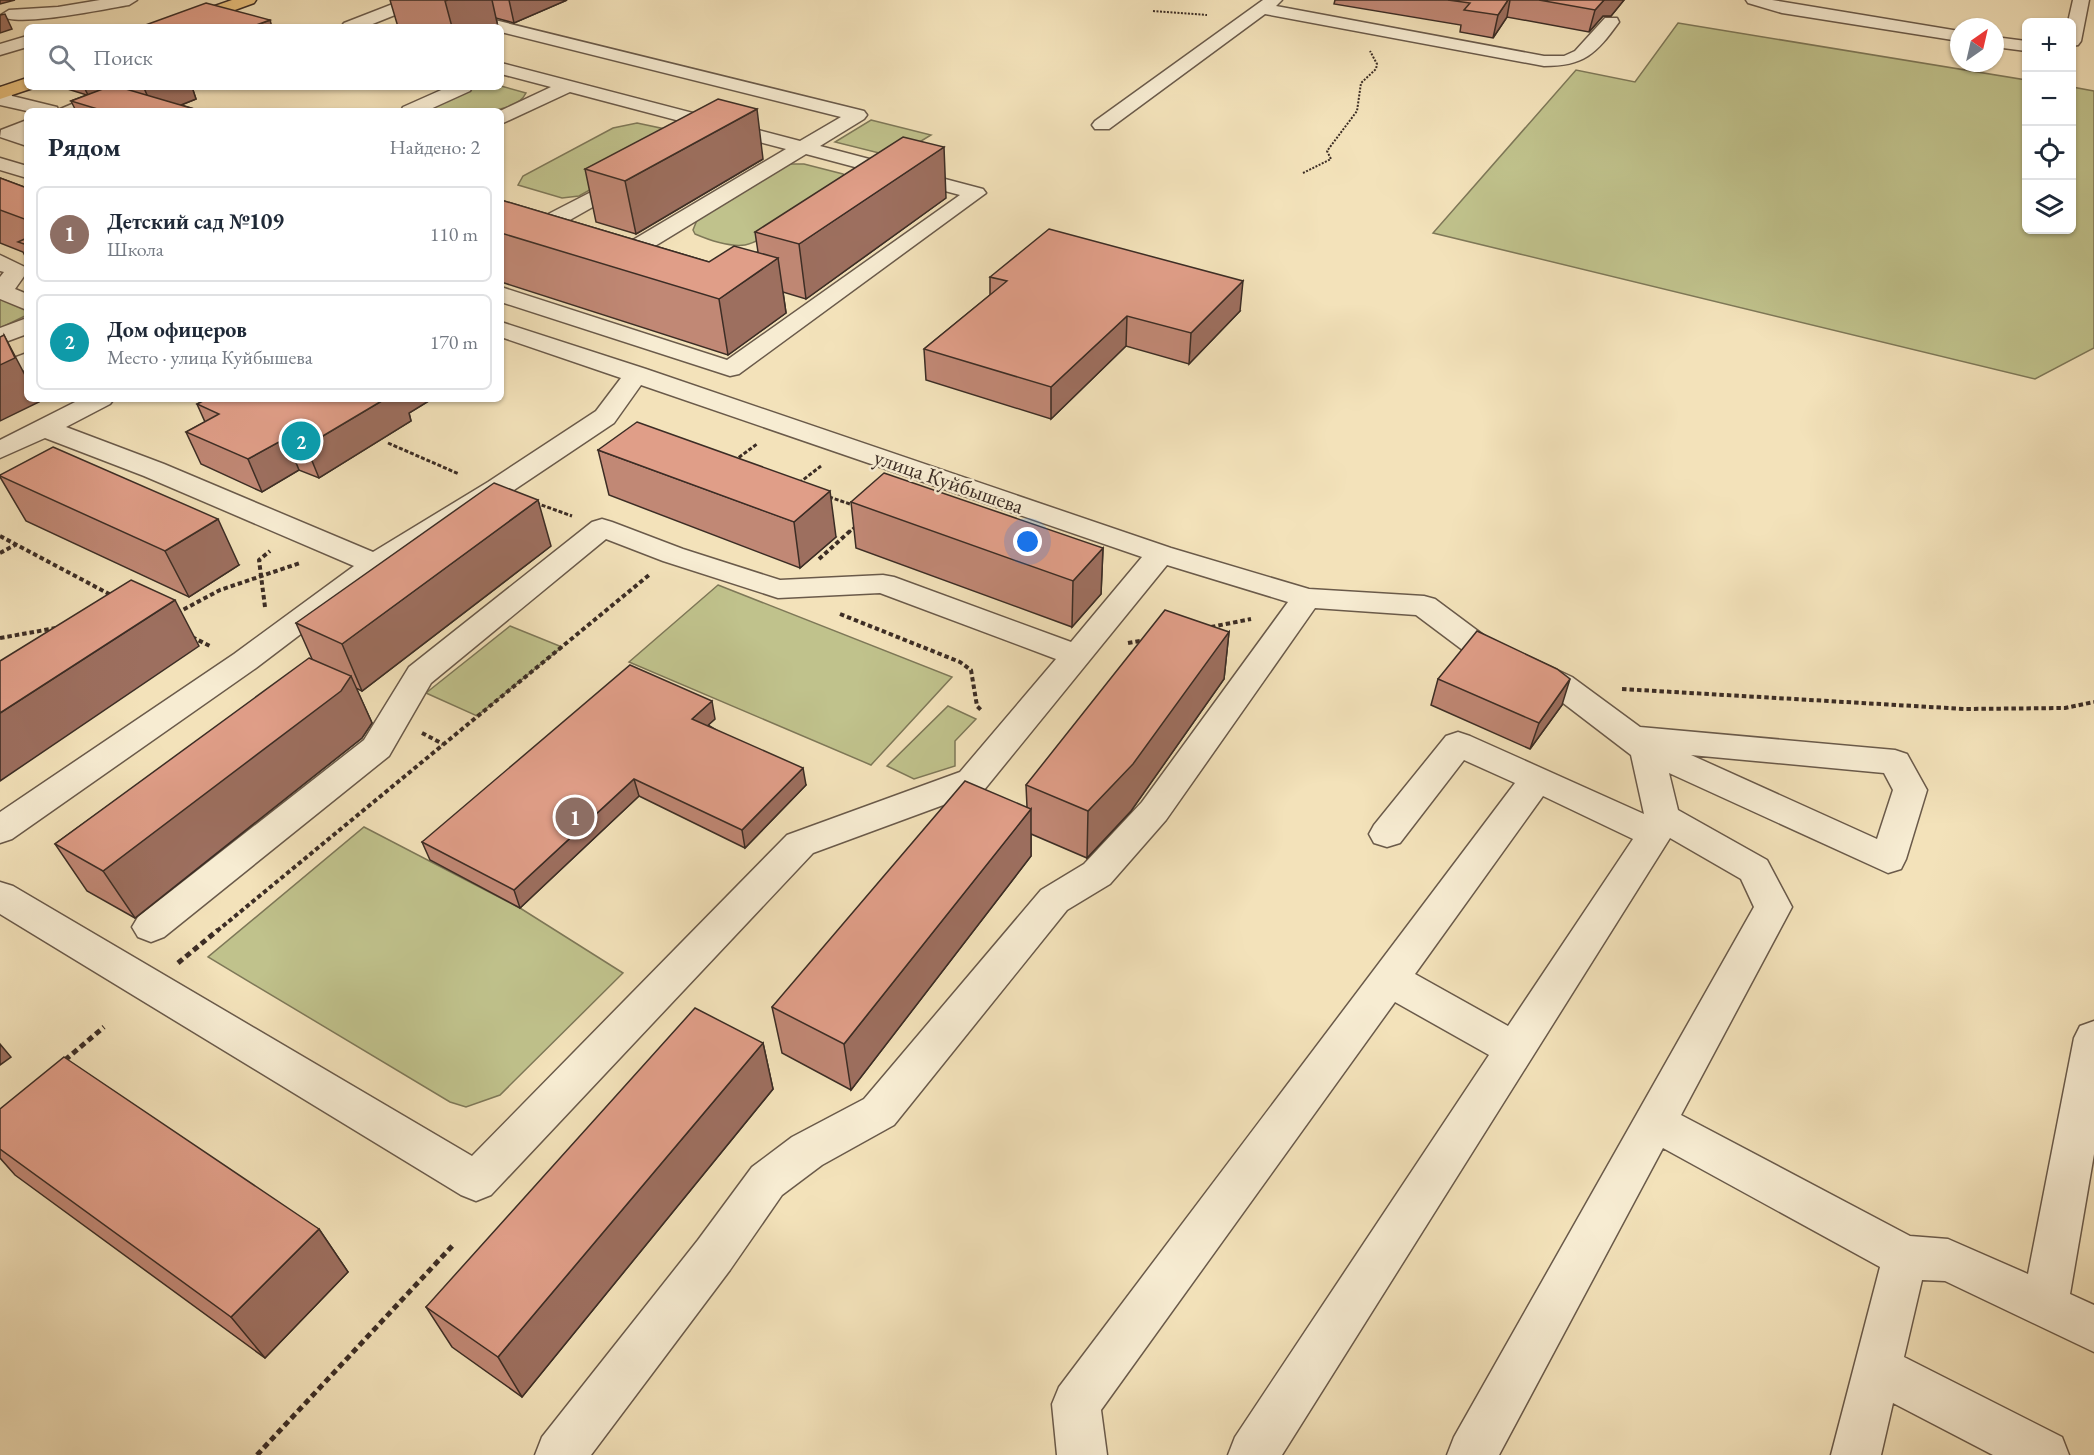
<!DOCTYPE html>
<html lang="ru">
<meta charset="utf-8">
<style>
body{margin:0;font-family:"EB Garamond",serif;background:#f6f6f7;color:#1f2937}
.controls{position:absolute;right:18px;top:18px;display:grid;overflow:hidden;border-radius:9px;box-shadow:0 2px 4px #0004}
.controls button{width:54px;height:54px;display:grid;place-items:center;padding:0;border:0;border-bottom:2px solid #e0e1e3;background:#fff;color:#1f2937;font:30px sans-serif}
.compass{position:absolute;left:1950px;top:18px;width:54px;height:54px;border-radius:50%;background:#fff;box-shadow:0 2px 4px #0004;rotate:34deg}
.you{position:absolute;left:1028px;top:542px;width:21px;height:21px;margin:-15px;border:4px solid #fff;border-radius:50%;background:#1a73e8;box-shadow:0 0 0 9px #1a73e833}
.badge{display:grid;place-items:center;width:39px;height:39px;border-radius:50%;background:#7c3aed;color:#fff;font-size:20px;font-weight:700}
.pin{position:absolute;translate:-50% -50%;border:3px solid #fff;box-shadow:0 2px 6px #0006}
.list{margin:0;padding:0;list-style:none}
h2{display:flex;justify-content:space-between;align-items:center;height:78px;margin:0;padding:0 24px;font-size:26px}
h2 small{font-size:20px;font-weight:400;color:#747a83}
.list li{display:grid;grid-template-columns:39px 1fr auto;gap:18px;align-items:center;box-sizing:border-box;height:96px;margin:0 12px 12px;padding:0 12px;border:2px solid #e0e1e3;border-radius:9px}
.list b{display:block;font-size:22px;white-space:nowrap}
.list p{margin:0;font-size:20px;white-space:nowrap;color:#747a83}
.list em{font-size:20px;font-style:normal;color:#747a83}
.icon{flex:none;width:33px;height:33px;fill:none;stroke:currentColor;stroke-width:2;stroke-linecap:round;stroke-linejoin:round}
.map{position:relative;flex:none;width:2094px;height:1455px;overflow:hidden}
.search{position:absolute;background:#fff;box-shadow:0 2px 4px #0004;left:24px;top:24px;width:480px;height:66px;display:flex;align-items:center;gap:15px;box-sizing:border-box;padding:0 21px;border-radius:9px;color:#747a83;font-size:22px}
.panel{position:absolute;background:#fff;box-shadow:0 2px 4px #0004;left:24px;top:108px;width:480px;height:294px;border-radius:9px}
.map>svg:first-child{display:block}
</style>
<div class="map">
<svg width="2094" height="1455" viewBox="0 0 2094 1455">
<rect width="100%" height="100%" fill="#f3e2ba"/>
<filter id="stains"><feTurbulence type="fractalNoise" baseFrequency=".00333" numOctaves="4"/><feColorMatrix values="0 0 0 0 .2 0 0 0 0 .09 0 0 0 0 .02 0 0 0 .5 -.17"/></filter>
<radialGradient id="worn" r=".72"><stop offset=".6" stop-color="#630" stop-opacity="0"/><stop offset="1" stop-color="#630" stop-opacity=".3"/></radialGradient>
<g fill="#c0c28c" stroke="#7e7858" stroke-width="1.5">
<path d="M1678,23L2026,80V230H2072V87L2094,91V348L2035,379L1433,233L1576,70L1635,82Z"/>
<path d="M501,86L526,93C514,119 445,111 420,111L475,87Z"/>
<path d="M871,120L931,135L895,157L835,142Z"/>
<path d="M637,123L665,129L668,146L579,196L562,198L518,185L523,176L613,128Z"/>
<path d="M791,164H804L843,174L847,177C831,193 765,242 745,245C730,247 709,240 695,234L693,230L697,220L784,166Z"/>
<path d="M0,298L27,309V315L0,328Z"/>
<path d="M718,585L952,677L871,765L629,662Z"/>
<path d="M510,626L562,647L477,716L426,693Z"/>
<path d="M948,706L976,719L955,741V766L914,779L887,766Z"/>
<path d="M364,827L520,908L623,973L500,1095L466,1107L450,1102L208,957Z"/>
</g>
<g fill="none" stroke-linecap="round" stroke-linejoin="round">
<defs>
<g id="minor">
<path d="M100,0H137L129,5C109,8 12,29 1,15L9,10L58,7Z"/>
<path d="M403,0H413L864,111L867,115L864,119L820,146L983,189L986,193L739,374L730,376L501,302V287L727,360L960,195L806,154L632,260L624,262L616,260L613,255L616,250L786,149L570,92L501,124L500,111L551,87L501,74V63L800,141L841,117L501,32V27H481L410,9L365,27H341L344,23Z"/>
<path d="M1263,0H1282L1276,6L1544,56H1564L1575,51L1605,18H1617L1619,22C1596,54 1584,66 1544,66L1265,14L1109,129H1095L1092,125L1095,121Z"/>
<path d="M1746,0H1772L1959,31V41L1782,13L1748,3Z"/>
<path d="M2073,0H2089L2081,41L2078,45L2072,46V22H2068Z"/>
<path d="M27,36V47L0,55V44Z"/>
<path d="M1995,37L2026,41V51L1995,47Z"/>
<path d="M0,87L9,88L12,96L57,107L58,110L98,93L147,107L149,111H119L99,105L84,111H27L0,105Z"/>
<path d="M448,87H472L470,91L426,111H401L403,107Z"/>
<path d="M27,120V146L0,137L1,130Z"/>
<path d="M0,158L27,166V178L0,170Z"/>
<path d="M630,172L637,174L640,178L637,182L545,234L537,236L529,234L526,229L529,224Z"/>
<path d="M0,255L27,268V272L15,289L27,294V310L0,299V277L4,272L0,271Z"/>
<path d="M27,318V334L0,344V328Z"/>
<path d="M501,322L646,369L1171,548L1309,589L1424,596L1435,599L1486,637L1572,677L1640,727L1895,750L1907,754L1927,790L1906,859L1901,869L1888,873L1669,773L1678,810L1767,860L1792,907L1681,1115L1910,1236L1948,1239L2028,1274L2074,1038L2080,1026L2094,1021V1154L2070,1294L2094,1305V1352L1945,1281L1922,1280L1904,1357L2062,1437L2069,1455H1993L1893,1403L1881,1455H1831L1880,1267L1663,1148L1499,1455H1447L1454,1437L1754,907L1741,879L1670,838L1282,1455H1228L1235,1437L1489,1055L1395,1002L1101,1410L1107,1455H1057L1052,1404L1059,1387L1515,783L1464,760L1400,843L1387,847L1374,843L1369,834L1374,825L1446,736L1458,732L1470,736L1644,814L1631,755L1550,693L1464,651L1416,615L1315,608L1166,820L1110,884L1067,910L894,1125L822,1165L782,1195L730,1270L591,1455H535L542,1437L698,1240L752,1167L792,1137L864,1099L1041,890L1084,864L1142,802L1288,602L1167,565L984,790L813,853L491,1195L476,1201L461,1195L0,914V882L13,886L472,1156L787,835L960,772L1056,659L880,593L778,598L663,561L606,539L431,683L389,756L164,937L151,942L138,937L132,927L138,917L364,740L409,667L592,522L602,519L612,522L683,549L780,580L883,575L894,577L1071,642L1142,557L641,385L614,423L508,494L385,570L256,668L12,839L0,843V812L234,654L354,566L144,476L45,438L0,458V440L81,399H114L110,404L66,427L164,464L373,552L488,482L596,411L621,378L501,337ZM1691,755L1884,773L1893,790L1877,839ZM1543,796L1633,839L1508,1026L1415,974Z"/>
<path d="M27,353V369L0,380V363Z"/>
</g>
<g id="major">
<path d="M232,0H256L254,3L188,27H163L166,23Z"/>
<path d="M27,78V87L33,88L0,99V87Z"/>
</g>
</defs>
<use href="#minor" stroke="#6a5a4a" stroke-width="3"/>
<use href="#major" stroke="#3c2d25" stroke-width="3"/>
<g stroke="#3c2d25" stroke-width="2" stroke-dasharray="2 1.5" stroke-linecap="butt">
<path d="M1153,11L1207,15"/>
<path d="M1303,173L1331,159L1327,151L1357,111L1361,83L1376,69L1377,64L1370,51"/>
</g>
<g stroke="#3c2d25" stroke-width="3" stroke-dasharray="4 2" stroke-linecap="butt">
<path d="M388,443L459,474"/>
<path d="M734,461L757,444"/>
<path d="M799,483L821,466"/>
<path d="M829,497L856,506"/>
<path d="M536,503L572,516"/>
<path d="M848,533L856,526"/>
</g>
<g stroke="#3c2d25" stroke-width="4" stroke-dasharray="4.5 3" stroke-linecap="butt">
<path d="M0,536L111,595"/>
<path d="M0,553L15,545"/>
<path d="M819,559L850,531"/>
<path d="M265,607L259,560L270,551"/>
<path d="M177,613L220,590L300,563"/>
<path d="M840,614L960,662L971,670L977,706L982,711"/>
<path d="M1211,627L1251,619"/>
<path d="M192,637L212,647"/>
<path d="M0,638L56,628"/>
<path d="M1128,643L1145,640"/>
<path d="M1622,689L1965,709L2065,708L2094,702"/>
<path d="M422,733L443,744"/>
<path d="M217,931L649,575"/>
</g>
<g stroke="#3c2d25" stroke-width="5" stroke-dasharray="6 4" stroke-linecap="butt">
<path d="M178,963L218,930"/>
<path d="M65,1060L104,1027"/>
<path d="M257,1455L454,1244"/>
</g>
<use href="#minor" fill="#f7ecd2" fill-rule="evenodd"/>
<use href="#major" fill="#eac17d" fill-rule="evenodd"/>
</g>
<g fill="#c18875" stroke="#3c2d25" stroke-width="1.5">
<path d="M390,0H567L514,23L496,18L498,27H398Z"/>
<path d="M1335,0H1624L1611,16H1603L1589,32L1507,17L1493,38L1460,32L1461,25L1334,4Z"/>
<path d="M61,87H192L196,99L181,105L201,111H76L71,101L87,95Z"/>
<path d="M763,159L636,234L596,222L585,169Z"/>
<path d="M0,178L27,188V260L23,252L0,243Z"/>
<path d="M946,198L806,299L783,292L786,313L728,355L501,282V200L709,262L758,252L755,232Z"/>
<path d="M990,277L1240,311L1189,364L1126,346L1051,419L926,380L924,349L990,295Z"/>
<path d="M207,399H432L409,413L411,421L319,478L299,470L262,492L201,464L186,432L205,422L197,404Z"/>
<path d="M598,450L836,537L800,568L609,495Z"/>
<path d="M0,475L239,565L189,597L26,521L0,477Z"/>
<path d="M851,502L1103,548L1101,594L1072,627L856,548Z"/>
<path d="M551,546L362,691L356,688L372,723L362,738L135,918L87,891L55,844L312,659L296,623Z"/>
<path d="M1229,632L1224,679L1131,811L1087,858L1031,834V856L851,1090L782,1053L772,1007L1027,807L1026,785Z"/>
<path d="M1438,679L1562,705L1530,749L1431,705Z"/>
<path d="M715,719L708,725L806,785L745,848L639,796L520,908L430,860L422,842Z"/>
<path d="M763,1043L773,1089L522,1397L452,1347L426,1307Z"/>
<path d="M0,1109L319,1229L348,1272L265,1358L15,1175L0,1158Z"/>
</g>
<g fill="#9d6f5f" stroke="#3c2d25" stroke-width="1.5">
<path d="M0,0H15L0,4Z"/>
<path d="M448,0H492L498,27H452L445,1Z"/>
<path d="M509,0H567L514,23Z"/>
<path d="M1508,0H1510L1507,17L1493,38L1498,15Z"/>
<path d="M1604,0H1624L1611,16H1603L1589,32L1595,10Z"/>
<path d="M5,14L12,29L0,33V15Z"/>
<path d="M270,20L272,27H251Z"/>
<path d="M84,87H97L99,91L88,95Z"/>
<path d="M148,87H192L196,99L166,111H154L144,88Z"/>
<path d="M757,109L763,159L636,234L625,181Z"/>
<path d="M944,147L946,198L806,299L799,244Z"/>
<path d="M778,258L786,313L728,355L719,299Z"/>
<path d="M1243,281L1240,311L1189,364L1191,333Z"/>
<path d="M1127,316L1126,346L1051,419V387Z"/>
<path d="M4,335L27,379V399H37L39,402L0,421V365Z"/>
<path d="M385,399H432L409,413L411,421L319,478L306,446Z"/>
<path d="M286,438L299,470L262,492L248,459Z"/>
<path d="M830,491L836,537L800,568L794,522Z"/>
<path d="M538,500L551,546L362,691L342,644Z"/>
<path d="M218,519L239,565L189,597L165,551Z"/>
<path d="M1103,548L1101,594L1072,627L1073,581Z"/>
<path d="M175,600L199,646L0,781V713Z"/>
<path d="M1229,632L1224,679L1131,811L1087,858L1088,811Z"/>
<path d="M351,676L372,723L362,738L135,918L103,871Z"/>
<path d="M1570,679L1562,705L1530,749L1539,723Z"/>
<path d="M712,701L715,719L696,736L692,719Z"/>
<path d="M803,768L806,785L745,848L742,830Z"/>
<path d="M634,779L639,796L520,908L514,890Z"/>
<path d="M1031,809V856L851,1090L844,1044Z"/>
<path d="M763,1043L773,1089L522,1397L498,1357Z"/>
<path d="M0,1044L11,1057L0,1065Z"/>
<path d="M319,1229L348,1272L265,1358L231,1317Z"/>
</g>
<g fill="#e09e88" stroke="#3c2d25" stroke-width="1.5">
<path d="M1448,0H1508L1498,15L1464,10L1470,3Z"/>
<path d="M1539,0H1604L1595,10Z"/>
<path d="M206,3L270,20L251,27H140Z"/>
<path d="M108,87H119L201,111H104L71,101Z"/>
<path d="M718,99L757,109L625,181L585,169Z"/>
<path d="M903,137L944,147L799,244L755,232Z"/>
<path d="M0,178L27,188V220L0,210Z"/>
<path d="M501,200L709,262L734,246L778,258L719,299L501,233Z"/>
<path d="M1049,229L1243,281L1191,333L1127,316L1051,387L924,349L1007,281L990,277Z"/>
<path d="M27,238V245L18,242Z"/>
<path d="M4,335L15,358L0,365V337Z"/>
<path d="M207,399H385L306,446L286,438L248,459L186,432L219,414L197,404Z"/>
<path d="M637,422L830,491L794,522L598,450Z"/>
<path d="M53,447L218,519L165,551L0,476V475Z"/>
<path d="M884,473L1103,548L1073,581L851,502Z"/>
<path d="M494,483L538,500L342,644L296,623Z"/>
<path d="M131,580L175,600L0,713V661Z"/>
<path d="M1165,610L1229,632L1133,764L1088,811L1026,785Z"/>
<path d="M1477,631L1557,669L1570,679L1539,723L1438,679Z"/>
<path d="M309,658L351,676L341,691L103,871L55,844Z"/>
<path d="M630,665L712,701L692,719L803,768L742,830L634,779L514,890L422,842Z"/>
<path d="M965,781L1031,809L844,1044L772,1007Z"/>
<path d="M695,1008L763,1043L498,1357L426,1307Z"/>
<path d="M64,1057L319,1229L231,1317L0,1149V1109Z"/>
</g>
<g text-anchor="middle" stroke-width="5" stroke-linejoin="round" paint-order="stroke">
<g font-size="22" fill="#3c2d25" stroke="#f7ecd2">
<text transform="translate(949 481) rotate(19)" y="8">улица Куйбышева</text>
</g>
</g>
<rect width="100%" height="100%" filter="url(#stains)"/>
<rect width="100%" height="100%" fill="url(#worn)"/>
</svg>
<div class="controls">
<button>+</button>
<button>−</button>
<button><svg class="icon" aria-label="locate" viewBox="0 0 24 24"><circle cx="12" cy="12" r="6"/><path d="M12 2v4M12 18v4M2 12h4M18 12h4"/></svg></button>
<button><svg class="icon" aria-label="layers" viewBox="0 0 24 24"><path d="M12 4l9 5-9 5-9-5zM3 14l9 5 9-5"/></svg></button>
</div>
<svg class="compass" viewBox="-18 -18 36 36"><path d="M0-13l5 13h-10z" fill="#e53935"/><path d="M0 13l5-13h-10z" fill="#747a83"/></svg>
<div class="you"></div>
<div class="pin badge" style="left:575px;top:817px;background:#8d6e63">1</div>
<div class="pin badge" style="left:301px;top:441px;background:#0f9aa8">2</div>
<div class="search"><svg class="icon" aria-label="search" viewBox="0 0 24 24"><circle cx="10" cy="10" r="6"/><path d="M15 15l6 6"/></svg>Поиск</div>
<section class="panel">
<h2>Рядом<small>Найдено: 2</small></h2>
<ul class="list">
<li><span class="badge" style="background:#8d6e63">1</span><div><b>Детский сад №109</b><p>Школа</p></div><em>110 m</em></li>
<li><span class="badge" style="background:#0f9aa8">2</span><div><b>Дом офицеров</b><p>Место · улица Куйбышева</p></div><em>170 m</em></li>
</ul>
</section>
</div>
